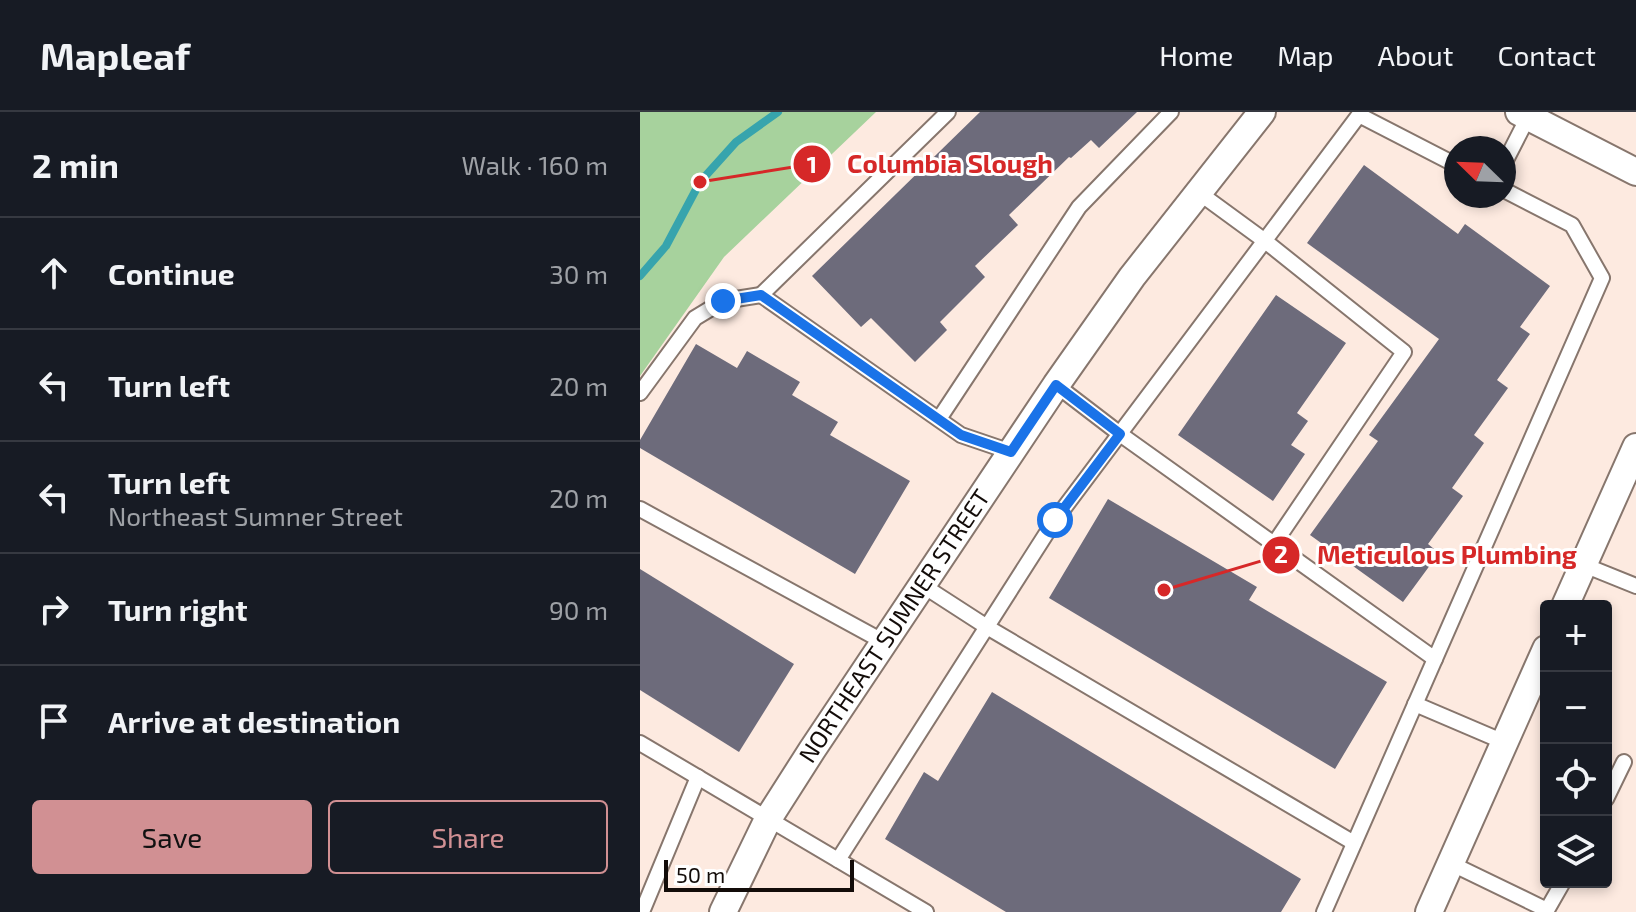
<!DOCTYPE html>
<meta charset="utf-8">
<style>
body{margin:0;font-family:"Exo 2",sans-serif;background:#20242c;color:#f1f3f6}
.controls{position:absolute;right:24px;bottom:24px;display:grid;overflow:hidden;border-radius:8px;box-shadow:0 4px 12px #0003}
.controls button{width:72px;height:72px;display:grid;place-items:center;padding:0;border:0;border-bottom:2px solid #363941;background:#171b24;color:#f1f3f6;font:40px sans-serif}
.compass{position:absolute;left:804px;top:24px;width:72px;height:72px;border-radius:50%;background:#171b24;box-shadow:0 4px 12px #0003;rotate:293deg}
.scale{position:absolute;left:24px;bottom:20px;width:190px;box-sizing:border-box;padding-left:8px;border:4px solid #130c09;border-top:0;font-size:22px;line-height:28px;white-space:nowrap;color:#130c09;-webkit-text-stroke:6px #fff;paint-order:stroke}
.stop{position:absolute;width:24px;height:24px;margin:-18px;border:6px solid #1a73e8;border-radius:50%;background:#fff}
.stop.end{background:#1a73e8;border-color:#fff;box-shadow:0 2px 8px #0008}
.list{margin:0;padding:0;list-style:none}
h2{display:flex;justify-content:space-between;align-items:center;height:104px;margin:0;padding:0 32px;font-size:34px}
h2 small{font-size:26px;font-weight:400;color:#9ea1a6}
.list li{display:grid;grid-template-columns:52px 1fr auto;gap:24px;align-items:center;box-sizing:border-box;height:112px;padding:0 32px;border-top:2px solid #363941}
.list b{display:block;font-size:30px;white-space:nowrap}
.list p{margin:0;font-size:26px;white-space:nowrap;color:#9ea1a6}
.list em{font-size:26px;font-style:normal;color:#9ea1a6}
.actions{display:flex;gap:16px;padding:24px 32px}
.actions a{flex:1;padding:18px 0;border:2px solid #d19093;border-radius:8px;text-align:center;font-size:28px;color:#d19093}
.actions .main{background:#d19093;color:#111}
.icon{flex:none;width:44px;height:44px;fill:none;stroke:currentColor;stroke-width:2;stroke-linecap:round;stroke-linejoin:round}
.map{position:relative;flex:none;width:996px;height:800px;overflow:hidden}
header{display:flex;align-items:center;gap:48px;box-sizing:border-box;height:112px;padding:0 40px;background:#171b24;border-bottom:2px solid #363941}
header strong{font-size:38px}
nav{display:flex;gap:44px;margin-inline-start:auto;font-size:28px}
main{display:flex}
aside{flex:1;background:#171b24}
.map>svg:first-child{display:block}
</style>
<header>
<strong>Mapleaf</strong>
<nav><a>Home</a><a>Map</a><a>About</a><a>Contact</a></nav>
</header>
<main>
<aside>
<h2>2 min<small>Walk · 160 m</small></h2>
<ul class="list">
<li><svg class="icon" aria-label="ahead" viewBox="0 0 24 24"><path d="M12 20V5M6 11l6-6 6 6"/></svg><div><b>Continue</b></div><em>30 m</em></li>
<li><svg class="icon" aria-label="left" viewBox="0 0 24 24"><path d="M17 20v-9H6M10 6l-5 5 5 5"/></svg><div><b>Turn left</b></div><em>20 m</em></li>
<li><svg class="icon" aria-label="left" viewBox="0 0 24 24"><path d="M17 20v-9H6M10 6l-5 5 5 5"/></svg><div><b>Turn left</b><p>Northeast Sumner Street</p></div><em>20 m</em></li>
<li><svg class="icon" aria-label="right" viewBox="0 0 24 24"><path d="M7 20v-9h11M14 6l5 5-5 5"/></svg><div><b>Turn right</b></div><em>90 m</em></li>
<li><svg class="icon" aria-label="arrive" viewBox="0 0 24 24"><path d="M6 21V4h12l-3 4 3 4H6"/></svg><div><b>Arrive at destination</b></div></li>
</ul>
<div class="actions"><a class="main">Save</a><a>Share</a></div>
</aside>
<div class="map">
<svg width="996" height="800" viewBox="0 0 996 800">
<rect width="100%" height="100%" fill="#fdeae0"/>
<path fill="#a7d29d" d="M0,0H236L84,145L0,264Z"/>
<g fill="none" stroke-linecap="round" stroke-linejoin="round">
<path stroke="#37a4ad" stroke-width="8" d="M0,164L26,134L60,70L96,30L138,0"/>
</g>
<g fill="#6d6b7b">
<path d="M340,0H497L459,36L451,28L431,46L429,45L369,103L378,113L335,154L345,165L300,210L307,218L275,250L231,206L221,215L172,164Z"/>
<path d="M724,53L818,122L825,112L910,174L880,215L890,222L857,268L868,276L834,323L844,331L812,376L823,384L788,432L799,441L763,490L670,423L738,329L729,323L799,227L667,131Z"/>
<path d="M636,183L706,231L657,301L668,309L651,333L665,342L633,389L538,323Z"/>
<path d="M56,232L97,256L107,239L160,270L152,283L198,310L190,323L270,369L215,462L0,336V328Z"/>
<path d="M468,387L617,475L609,488L747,570L695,657L409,486Z"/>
<path d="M0,457L154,552L99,640L0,578Z"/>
<path d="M352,580L661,767L641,800H366L245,727L284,660L298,669Z"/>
</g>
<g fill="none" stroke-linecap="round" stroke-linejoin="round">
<defs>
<g id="lane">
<path d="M308,0L121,183L321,323L371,340"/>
<path d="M864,52L888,5"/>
<path d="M558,80L625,129L764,240L634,432"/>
<path d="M416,273L480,322L795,547"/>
<path d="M0,281L55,206L83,189L121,183"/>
<path d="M299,307L439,95L531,0"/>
<path d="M0,397L244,530"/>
<path d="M944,453L996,474"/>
<path d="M282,473L347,515L714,731"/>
<path d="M775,592L864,630"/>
<path d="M0,631L286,800"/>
<path d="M966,687L984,650"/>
<path d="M198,748L415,408L719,3L816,53"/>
<path d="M810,751L907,798L906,800"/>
<path d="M907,798L923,770"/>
<path d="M2,800L58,665"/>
<path d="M684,800L962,166L932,113L864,78"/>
</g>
<g id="street">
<path d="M879,0L996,60"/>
<path d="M925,494L996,335"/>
<path id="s1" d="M83,800L128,707L172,638L416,273L492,165L622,0"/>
<path d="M789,800L906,537"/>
</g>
</defs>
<use href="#lane" stroke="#87766d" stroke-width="18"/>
<use href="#street" stroke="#87766d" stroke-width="30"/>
<use href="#lane" stroke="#fff" stroke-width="14"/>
<use href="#street" stroke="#fff" stroke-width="26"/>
</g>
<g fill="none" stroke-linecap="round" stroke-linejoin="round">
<path stroke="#1a73e8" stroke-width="10" d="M83,189L121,183L321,323L371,340L416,273L480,322L415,408"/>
</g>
<g text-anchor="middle" stroke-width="6" stroke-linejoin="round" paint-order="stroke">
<g font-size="24" fill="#130c09" stroke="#fff">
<text dy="8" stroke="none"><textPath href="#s1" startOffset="334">NORTHEAST SUMNER STREET</textPath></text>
</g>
</g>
<path fill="none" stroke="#d62828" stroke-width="3" d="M60 70L172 52M524 478L641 443"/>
<g fill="#d62828" stroke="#fff" stroke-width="3">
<circle cx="60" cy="70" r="8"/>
<circle cx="524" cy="478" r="8"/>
<circle cx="172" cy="52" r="20"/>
<circle cx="641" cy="443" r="20"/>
</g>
<g font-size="24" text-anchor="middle" font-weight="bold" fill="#fff">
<text x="172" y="61">1</text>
<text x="641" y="451">2</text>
</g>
<g font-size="26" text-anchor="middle" font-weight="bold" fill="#d62828" stroke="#fff" stroke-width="6" stroke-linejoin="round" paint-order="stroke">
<text x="310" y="61">Columbia Slough</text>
<text x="807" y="452">Meticulous Plumbing</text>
</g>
</svg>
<div class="controls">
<button>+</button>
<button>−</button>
<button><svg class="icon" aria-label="locate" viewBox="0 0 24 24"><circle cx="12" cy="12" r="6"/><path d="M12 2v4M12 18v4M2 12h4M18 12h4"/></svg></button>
<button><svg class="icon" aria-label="layers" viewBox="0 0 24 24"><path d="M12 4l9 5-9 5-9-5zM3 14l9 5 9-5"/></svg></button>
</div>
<svg class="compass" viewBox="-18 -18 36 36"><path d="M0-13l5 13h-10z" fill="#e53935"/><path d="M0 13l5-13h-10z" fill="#9ea1a6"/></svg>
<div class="scale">50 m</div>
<div class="stop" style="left:415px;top:408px"></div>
<div class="stop end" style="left:83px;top:189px"></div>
</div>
</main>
